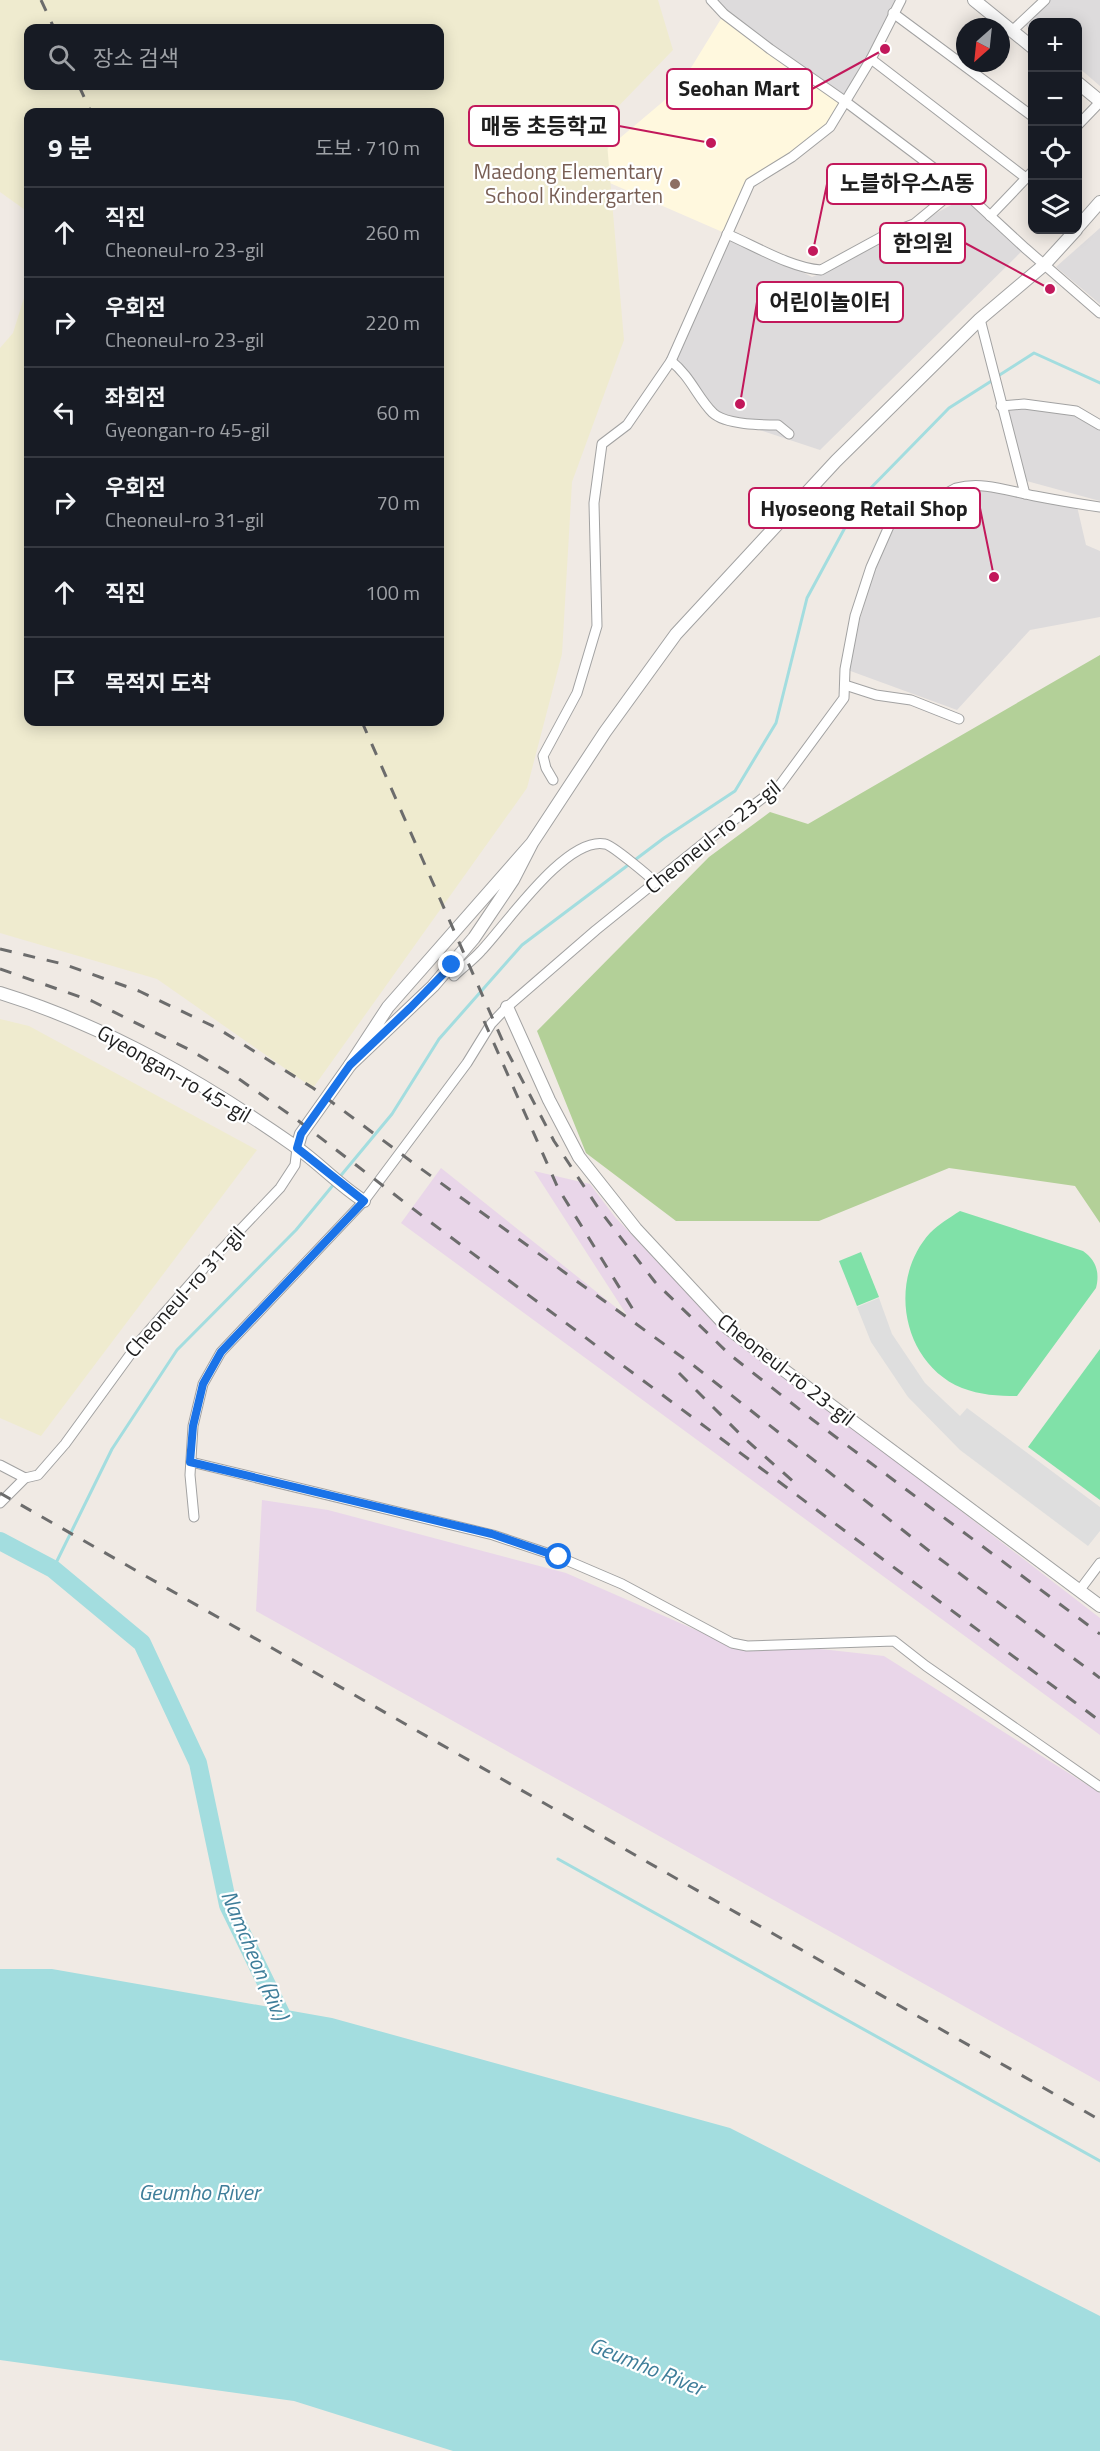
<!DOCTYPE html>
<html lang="ko">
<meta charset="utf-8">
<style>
body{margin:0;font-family:"Titillium Web","Noto Sans KR",sans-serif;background:#242831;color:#f1f3f6}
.controls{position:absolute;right:18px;top:18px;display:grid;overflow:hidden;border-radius:12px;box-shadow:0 3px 15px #0003}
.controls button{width:54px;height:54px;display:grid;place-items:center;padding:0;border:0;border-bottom:2px solid #363941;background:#171b24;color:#f1f3f6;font:30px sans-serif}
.compass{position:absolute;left:956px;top:18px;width:54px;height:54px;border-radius:50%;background:#171b24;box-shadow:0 3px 15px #0003;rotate:207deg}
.stop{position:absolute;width:18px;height:18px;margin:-14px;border:4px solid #1a73e8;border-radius:50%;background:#fff}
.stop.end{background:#1a73e8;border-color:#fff;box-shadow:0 2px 6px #0008}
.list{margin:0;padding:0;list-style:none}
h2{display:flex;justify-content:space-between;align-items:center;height:78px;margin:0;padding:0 24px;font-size:26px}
h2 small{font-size:20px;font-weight:400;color:#9ea1a6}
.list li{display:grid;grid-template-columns:39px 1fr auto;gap:18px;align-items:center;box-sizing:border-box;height:90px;padding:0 24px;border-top:2px solid #363941}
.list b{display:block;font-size:22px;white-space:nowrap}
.list p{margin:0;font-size:20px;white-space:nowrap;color:#9ea1a6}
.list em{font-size:20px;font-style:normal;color:#9ea1a6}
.icon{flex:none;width:33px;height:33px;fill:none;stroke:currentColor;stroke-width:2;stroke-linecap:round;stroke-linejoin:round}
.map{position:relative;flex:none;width:1100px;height:2451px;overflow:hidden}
.search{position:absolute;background:#171b24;box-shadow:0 3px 15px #0003;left:24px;top:24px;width:420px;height:66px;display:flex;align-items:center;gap:15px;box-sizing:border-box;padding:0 21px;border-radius:12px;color:#9ea1a6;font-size:22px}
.panel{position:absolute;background:#171b24;box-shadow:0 3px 15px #0003;left:24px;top:108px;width:420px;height:618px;border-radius:12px}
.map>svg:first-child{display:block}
</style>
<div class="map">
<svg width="1100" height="2451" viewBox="0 0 1100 2451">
<rect width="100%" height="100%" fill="#f0eae4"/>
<g fill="#dddbdc">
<path d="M711,0H901L846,102Z"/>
<path d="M1045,0H1100V86L1078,67V22H1032V31L1022,22Z"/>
<path d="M968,196L1025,248L820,450L726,419L671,361L727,234L812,277L836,267Z"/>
<path d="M1100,228V304L1056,267Z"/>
<path d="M1001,406L1076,414L1100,427V501L1023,480Z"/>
<path d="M967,485L1076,502L1086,545L1100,551V617L1030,630L957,710L845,669L886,532Z"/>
</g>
<g fill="#e9d6e9">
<path d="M441,1168L628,1317L534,1171L590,1184L615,1217L714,1321L1100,1618V1735L401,1223Z"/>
<path d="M262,1500L328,1510L566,1573L712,1637L884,1656L1100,1793V2082L256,1611Z"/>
</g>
<path fill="#fff8de" d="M724,14L846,102L830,127L750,183L727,234L596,177L608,148L678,89Z"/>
<g fill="#efebcf" fill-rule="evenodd">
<path d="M0,0H658L673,50L605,120L624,340L572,482L562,654L527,788L313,1088L157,979L0,933V348L13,333L28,285V722H440V112H28V212L0,192ZM28,28H440V86H28Z"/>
<path d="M0,1019L29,1026L257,1150L41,1436L0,1418Z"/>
</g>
<path fill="#b3d098" d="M1100,655V1223L1075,1186L949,1168L819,1221H676L586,1153L537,1031L709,857L770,812L808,824Z"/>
<g fill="#80e1a8">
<path d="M960,1211L1083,1251C1096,1260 1100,1272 1096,1288L1017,1396C998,1396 980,1395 962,1388C902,1363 887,1280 930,1233C939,1224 949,1218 960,1211Z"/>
<path d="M861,1252L879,1297L857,1306L839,1261Z"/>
<path d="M1100,1349V1500L1028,1447Z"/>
</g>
<path fill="#dedede" d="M879,1298L892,1334L925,1383L960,1416L967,1408L1100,1507V1531L1088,1546L960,1450L908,1397L871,1342L857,1307Z"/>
<path fill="#a3dddf" d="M0,1969H52L332,2018L730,2128L1100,2316V2451H453L294,2401L0,2360Z"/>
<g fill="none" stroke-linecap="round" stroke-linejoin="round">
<g stroke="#a3dddf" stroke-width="3">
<path d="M998,376L1034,353L1100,383"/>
<path d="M338,1179L392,1114L439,1039L522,945L664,838L735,791L776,723L807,598L861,498L949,408L993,380"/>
<path d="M53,1569L112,1449L177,1350L296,1230L334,1184"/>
<path d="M558,1859L1100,2161"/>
</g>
<path stroke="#a3dddf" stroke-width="18" d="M0,1541L53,1569L142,1643L198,1763L228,1905L289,2030"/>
<defs>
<g id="minor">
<path d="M711,0L724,14L770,49L846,102L959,187L1025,248L1100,313"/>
<path d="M893,13L1032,116"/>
<path d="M1012,31L1045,0"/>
<path d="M871,59L1026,178"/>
<path d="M1078,125L1100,102"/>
<path d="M990,216L1032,172"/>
<path d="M727,234C755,246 791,268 821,270L887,234L914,224L959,187"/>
<path d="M980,319L1025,494"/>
<path d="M671,361C691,377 697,397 713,413C726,425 762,425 778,425L789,434"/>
<path d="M1001,406L1024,404L1076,411L1100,425"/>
<path d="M845,685L876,695L911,700L959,719"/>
<path d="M553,780L546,768L543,756L577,693L597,626L594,503L602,444L627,425L671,361L750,183L792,157L830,127L871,59L901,0"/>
<path d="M454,976C463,967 473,960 481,951C506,925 566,836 605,844C612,845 649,876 656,883"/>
<path d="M191,1462L493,1535L559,1557L622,1584L732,1643L747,1646L894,1641L926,1666L1100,1787"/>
<path d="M0,1465L25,1478"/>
<path d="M0,1503L25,1478L38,1475L65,1444L140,1341L204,1268L280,1188L295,1165L297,1148"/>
<path d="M194,1517L190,1475L193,1426L203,1384L221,1352L364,1201L467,1063L491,1024L507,1007L596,930L705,842L780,785L844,698L845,669L855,616L871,567L890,524L956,488C983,481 1008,491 1035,496C1056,500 1078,504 1100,507"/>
<path d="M1079,1591L1100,1563"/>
</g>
<g id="tertiary">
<path d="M974,0L1032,47"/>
<path d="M1078,83L1100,101"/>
<path d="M1078,227L1100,202"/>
<path d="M532,843L388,1007L350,1065L433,986L474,938L513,880L532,843L605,732L676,634L836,461L980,319L1044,265L1076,230"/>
<path d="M0,993C107,1026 205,1083 296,1147C320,1164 340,1186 364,1201"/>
<path d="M507,1007L549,1100L579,1157L636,1229L729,1329L1100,1606"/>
<path d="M297,1148L301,1134L350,1065"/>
</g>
</defs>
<use href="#minor" stroke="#a2a2a2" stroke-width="11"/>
<use href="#tertiary" stroke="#a2a2a2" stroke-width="14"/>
<use href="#minor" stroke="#fff" stroke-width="9"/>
<use href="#tertiary" stroke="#fff" stroke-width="12"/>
<g stroke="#6c6c6c" stroke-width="3" stroke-dasharray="12 12" stroke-linecap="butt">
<path d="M41,0L54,28"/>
<path d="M79,86L91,112"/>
<path d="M362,722L507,1051L554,1141L601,1212L655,1282L729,1354L813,1420L1100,1634"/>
<path d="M0,949L63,964L139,991L217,1028L313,1088L420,1168L693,1365L928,1550L1100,1678"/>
<path d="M0,969L92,1001L190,1050L239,1079L296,1119L429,1221L1100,1721"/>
<path d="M484,1021L558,1188L637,1316"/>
<path d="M679,1373L743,1437L796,1484"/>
<path d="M0,1493L1100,2120"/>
</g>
</g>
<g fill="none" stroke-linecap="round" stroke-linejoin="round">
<path stroke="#1a73e8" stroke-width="8" d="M452,965L410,1008L350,1065L301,1134L297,1148L364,1201L221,1352L203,1384L193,1426L190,1462L492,1534L559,1557"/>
</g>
<circle fill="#8d6e63" stroke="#fff" stroke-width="2" cx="675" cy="184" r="6"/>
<g text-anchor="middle" stroke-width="4.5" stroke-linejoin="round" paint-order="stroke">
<g font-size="21" fill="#785e54" stroke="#fff" text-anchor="end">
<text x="663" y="179">Maedong Elementary<tspan x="663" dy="24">School Kindergarten</tspan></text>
</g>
<g font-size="21" fill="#1e1e1e" stroke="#fff">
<text transform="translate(713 837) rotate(-39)" y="7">Cheoneul-ro 23-gil</text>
<text transform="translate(174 1074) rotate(30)" y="7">Gyeongan-ro 45-gil</text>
<text transform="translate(185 1292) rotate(-48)" y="7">Cheoneul-ro 31-gil</text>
<text transform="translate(786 1370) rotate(38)" y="7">Cheoneul-ro 23-gil</text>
</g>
<g font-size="22" font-style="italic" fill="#3f7e9a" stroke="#fff">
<text transform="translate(255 1955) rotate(67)" y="8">Namcheon (Riv.)</text>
<text x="199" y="2200">Geumho River</text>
<text transform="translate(647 2366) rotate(22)" y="8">Geumho River</text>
</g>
</g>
<path fill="none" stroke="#c2185b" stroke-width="2" d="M885 49L812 89M711 143L619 126M813 251L827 184M1050 289L965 243M740 404L757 302M994 577L980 508"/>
<g fill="#c2185b" stroke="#fff" stroke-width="2">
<circle cx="885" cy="49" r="6"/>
<circle cx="711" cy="143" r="6"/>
<circle cx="813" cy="251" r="6"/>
<circle cx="1050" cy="289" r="6"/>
<circle cx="740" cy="404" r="6"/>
<circle cx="994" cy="577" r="6"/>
</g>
<g fill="#fff" stroke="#c2185b" stroke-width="2">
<rect x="667" y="69" width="145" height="40" rx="6"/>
<rect x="469" y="106" width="150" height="40" rx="6"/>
<rect x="827" y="164" width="159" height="40" rx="6"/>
<rect x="880" y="223" width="85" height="40" rx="6"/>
<rect x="757" y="282" width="146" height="40" rx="6"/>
<rect x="749" y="488" width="231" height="40" rx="6"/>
</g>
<g font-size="22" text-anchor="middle" font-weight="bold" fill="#1e1e1e">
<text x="739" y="96">Seohan Mart</text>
<text x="544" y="134">매동 초등학교</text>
<text x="907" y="191">노블하우스A동</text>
<text x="923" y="251">한의원</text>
<text x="830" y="310">어린이놀이터</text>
<text x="864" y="516">Hyoseong Retail Shop</text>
</g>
</svg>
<div class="controls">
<button>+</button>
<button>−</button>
<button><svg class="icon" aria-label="locate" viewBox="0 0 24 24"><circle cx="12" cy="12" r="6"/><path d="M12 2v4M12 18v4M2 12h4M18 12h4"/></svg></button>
<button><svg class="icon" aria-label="layers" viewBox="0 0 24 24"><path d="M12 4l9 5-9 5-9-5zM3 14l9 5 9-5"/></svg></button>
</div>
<svg class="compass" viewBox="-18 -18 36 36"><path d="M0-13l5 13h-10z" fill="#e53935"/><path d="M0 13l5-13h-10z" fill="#9ea1a6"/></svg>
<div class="stop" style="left:559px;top:1557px"></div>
<div class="stop end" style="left:452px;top:965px"></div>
<div class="search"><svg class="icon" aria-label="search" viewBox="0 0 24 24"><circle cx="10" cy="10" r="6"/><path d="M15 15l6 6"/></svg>장소 검색</div>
<section class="panel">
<h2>9 분<small>도보 · 710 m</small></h2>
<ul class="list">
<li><svg class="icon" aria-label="ahead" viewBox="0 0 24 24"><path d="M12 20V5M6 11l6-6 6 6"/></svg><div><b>직진</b><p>Cheoneul-ro 23-gil</p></div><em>260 m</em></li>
<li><svg class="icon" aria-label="right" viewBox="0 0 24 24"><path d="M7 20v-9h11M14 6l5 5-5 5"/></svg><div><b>우회전</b><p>Cheoneul-ro 23-gil</p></div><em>220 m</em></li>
<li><svg class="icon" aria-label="left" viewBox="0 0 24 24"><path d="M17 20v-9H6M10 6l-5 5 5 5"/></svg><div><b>좌회전</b><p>Gyeongan-ro 45-gil</p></div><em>60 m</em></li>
<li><svg class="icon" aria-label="right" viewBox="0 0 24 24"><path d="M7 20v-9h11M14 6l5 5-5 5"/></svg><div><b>우회전</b><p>Cheoneul-ro 31-gil</p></div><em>70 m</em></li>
<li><svg class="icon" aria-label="ahead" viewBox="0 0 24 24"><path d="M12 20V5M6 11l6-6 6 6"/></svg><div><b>직진</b></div><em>100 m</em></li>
<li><svg class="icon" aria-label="arrive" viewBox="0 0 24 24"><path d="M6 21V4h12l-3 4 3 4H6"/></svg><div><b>목적지 도착</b></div></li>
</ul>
</section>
</div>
